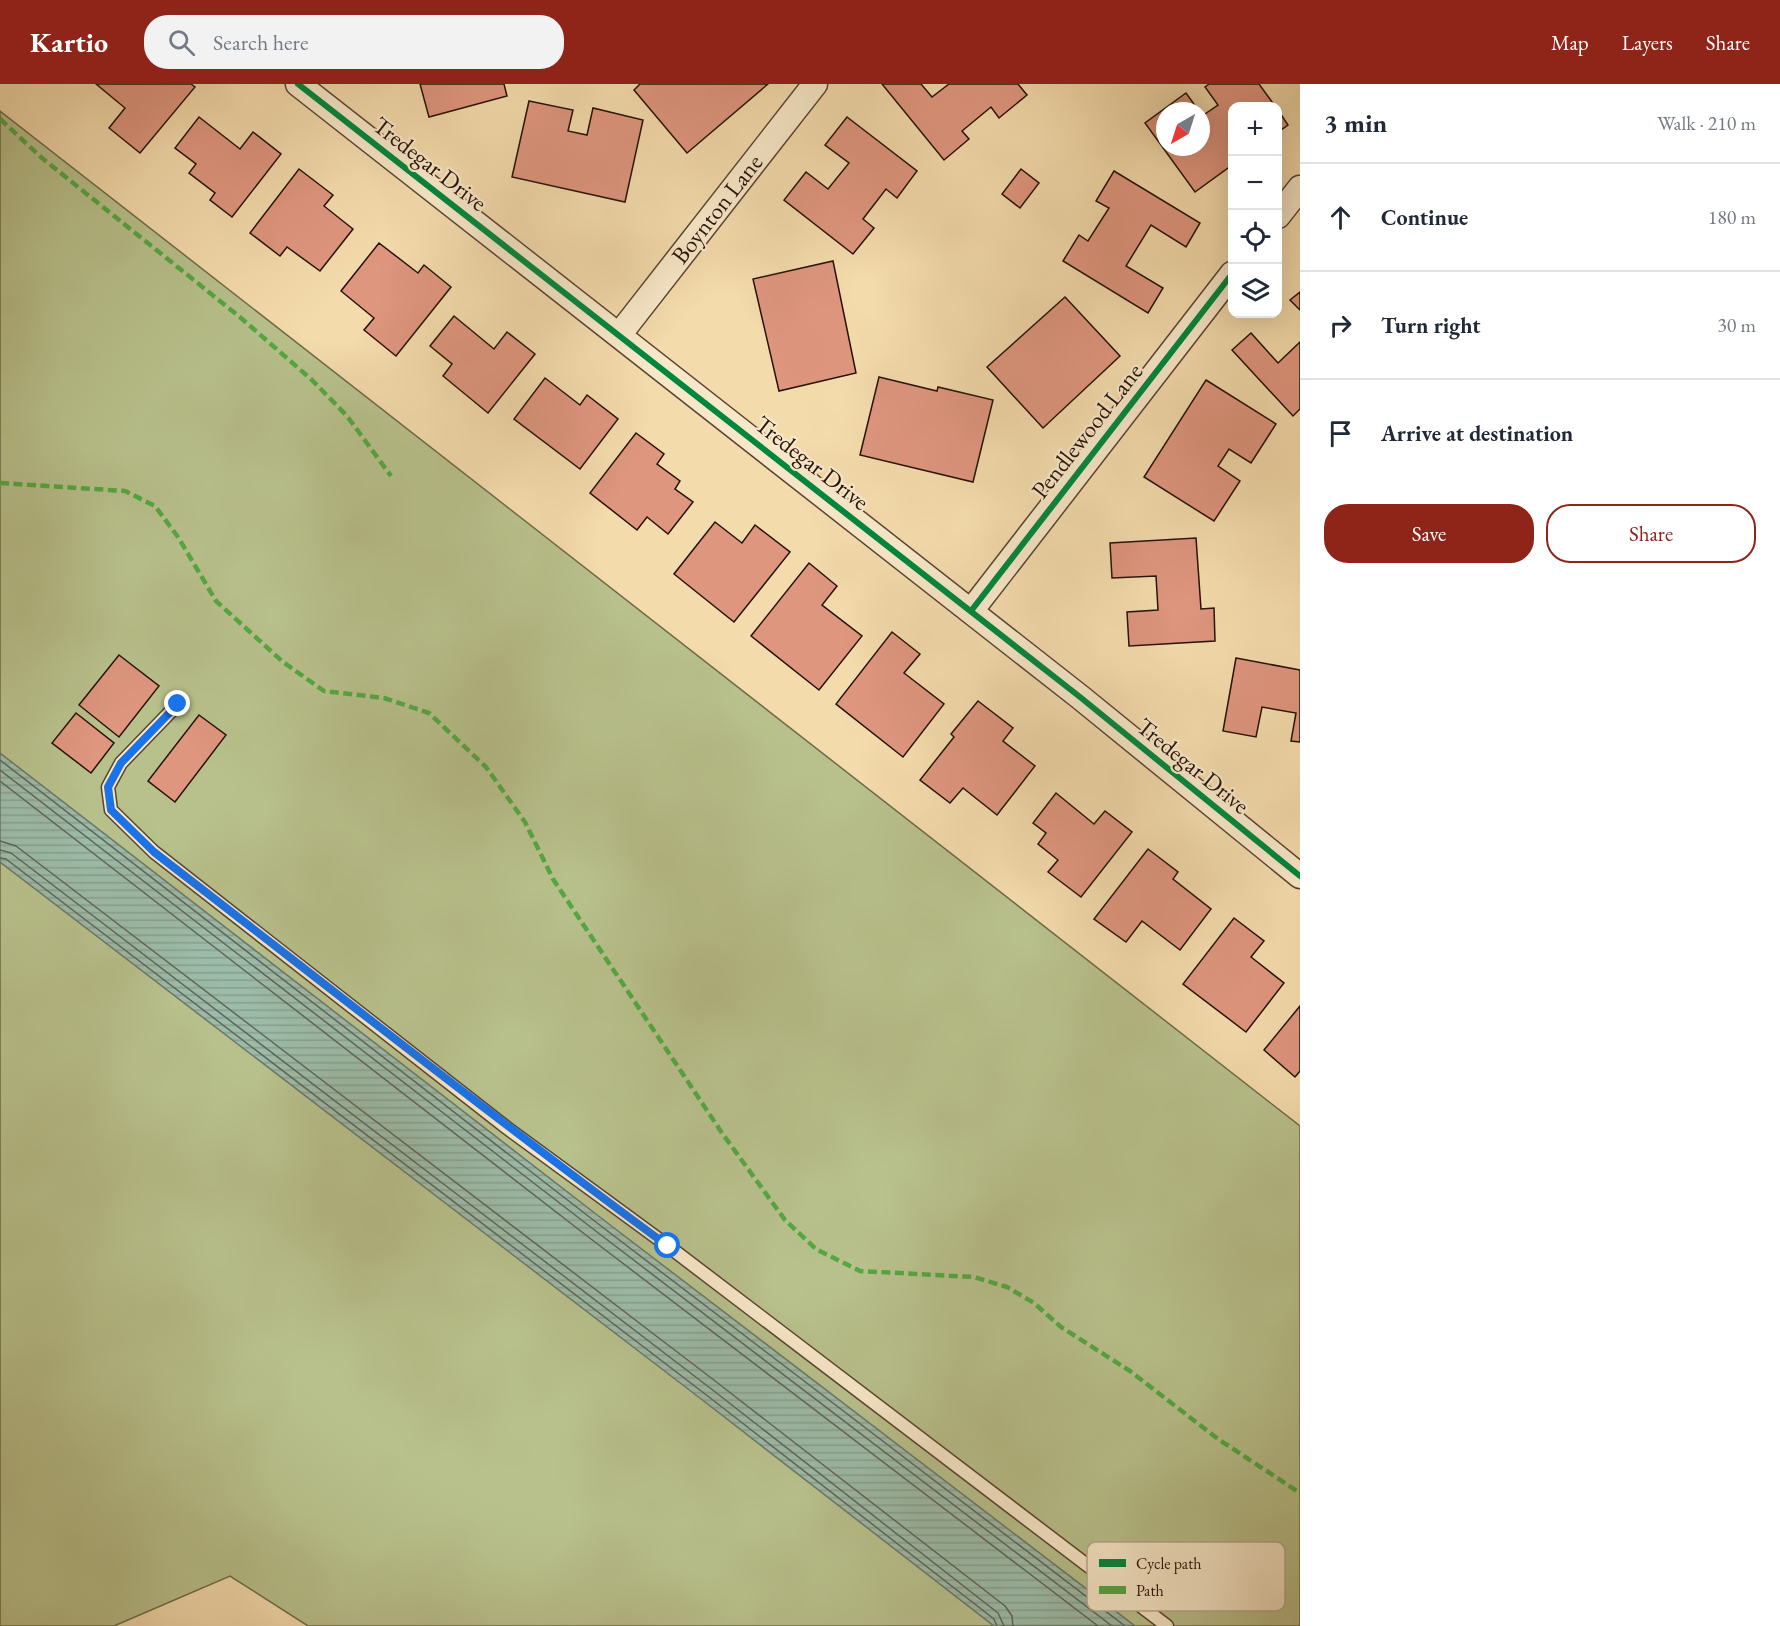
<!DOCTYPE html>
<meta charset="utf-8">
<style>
body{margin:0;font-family:"EB Garamond",serif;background:#f2f2f3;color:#1f2937}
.controls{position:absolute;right:18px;top:18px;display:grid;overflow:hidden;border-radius:12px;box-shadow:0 6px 24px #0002}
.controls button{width:54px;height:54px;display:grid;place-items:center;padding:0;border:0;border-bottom:2px solid #e0e1e3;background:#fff;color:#1f2937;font:30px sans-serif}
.compass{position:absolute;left:1156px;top:18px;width:54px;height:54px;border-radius:50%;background:#fff;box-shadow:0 6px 24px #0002;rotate:219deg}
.stop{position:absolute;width:18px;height:18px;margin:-14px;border:4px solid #1a73e8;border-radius:50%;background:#fff}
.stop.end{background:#1a73e8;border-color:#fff;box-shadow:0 2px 6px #0008}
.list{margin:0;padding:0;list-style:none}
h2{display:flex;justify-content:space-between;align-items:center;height:78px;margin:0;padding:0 24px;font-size:26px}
h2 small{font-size:20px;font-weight:400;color:#747a83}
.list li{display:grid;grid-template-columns:39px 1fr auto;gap:18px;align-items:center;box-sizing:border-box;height:108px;padding:0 24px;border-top:2px solid #e0e1e3}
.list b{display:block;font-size:22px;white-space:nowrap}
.list em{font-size:20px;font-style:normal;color:#747a83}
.actions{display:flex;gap:12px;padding:18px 24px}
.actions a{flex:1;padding:14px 0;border:2px solid #8f2418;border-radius:24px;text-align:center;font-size:21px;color:#8f2418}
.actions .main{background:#8f2418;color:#fff}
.icon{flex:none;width:33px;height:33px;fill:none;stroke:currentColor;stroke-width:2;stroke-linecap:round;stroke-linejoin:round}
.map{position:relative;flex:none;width:1300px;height:1542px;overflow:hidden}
header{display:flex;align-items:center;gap:36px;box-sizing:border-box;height:84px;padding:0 30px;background:#8f2418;color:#fff}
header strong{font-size:28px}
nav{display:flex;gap:33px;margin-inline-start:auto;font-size:21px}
.search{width:420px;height:54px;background:#f2f2f3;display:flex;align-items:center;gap:15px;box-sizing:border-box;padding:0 21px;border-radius:24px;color:#747a83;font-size:22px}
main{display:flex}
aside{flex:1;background:#fff}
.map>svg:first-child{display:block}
</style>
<header>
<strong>Kartio</strong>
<div class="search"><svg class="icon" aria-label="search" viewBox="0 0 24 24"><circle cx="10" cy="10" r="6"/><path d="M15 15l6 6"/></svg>Search here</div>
<nav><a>Map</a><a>Layers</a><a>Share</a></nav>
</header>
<main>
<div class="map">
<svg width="1300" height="1542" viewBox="0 0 1300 1542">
<defs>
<pattern id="water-rules" width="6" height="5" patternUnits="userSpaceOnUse" patternTransform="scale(1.5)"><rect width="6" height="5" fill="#9cbba8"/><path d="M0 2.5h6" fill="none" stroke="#86a08f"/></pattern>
</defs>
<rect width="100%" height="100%" fill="#f4dbac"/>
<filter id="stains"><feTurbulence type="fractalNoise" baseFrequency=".00333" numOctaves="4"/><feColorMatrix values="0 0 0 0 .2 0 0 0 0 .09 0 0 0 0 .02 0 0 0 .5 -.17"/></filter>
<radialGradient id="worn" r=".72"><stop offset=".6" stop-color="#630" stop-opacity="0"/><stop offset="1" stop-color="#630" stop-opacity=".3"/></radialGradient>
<path fill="#b8c18c" stroke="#6e6a4a" stroke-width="1.5" d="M0,27L1300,1042V1542H308L230,1492L114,1542H0Z"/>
<path fill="url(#water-rules)" stroke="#6c7768" stroke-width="1.5" d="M0,669L605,1137L1135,1542H994L705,1318L0,778Z"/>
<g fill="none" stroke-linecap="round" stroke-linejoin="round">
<g stroke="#606658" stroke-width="1.5">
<path d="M0,676L601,1142L1125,1542"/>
<path d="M0,686L597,1148L1112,1542"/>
<path d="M0,697L591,1155L1098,1542"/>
<path d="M0,757L16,762L719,1300L1005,1522L1012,1532L1013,1542"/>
<path d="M0,766L11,769L714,1307L998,1529L1004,1542"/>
<path d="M0,774L6,775L709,1313L994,1535L997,1542"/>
</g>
</g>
<g fill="#df967f" stroke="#251208" stroke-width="1.5">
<path d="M96,0H191L195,3L140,69L109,44L125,24Z"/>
<path d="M420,0H504L507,12L429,33Z"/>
<path d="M640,0H768L687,69L634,6Z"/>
<path d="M882,0H921L932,13L949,0H1018L1027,11L999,34L991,23L962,47L969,55L944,76Z"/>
<path d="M1209,0H1259L1275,22H1232V81L1195,108L1145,39L1186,9L1199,27H1165V63H1201V30L1202,32L1218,21L1205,3Z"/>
<path d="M529,17L573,26L568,47L587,51L593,24L643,36L625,118L512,93Z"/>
<path d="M1278,26L1288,41L1278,48Z"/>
<path d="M199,33L240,65L253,48L281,70L232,133L210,116L215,109L189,89L196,80L175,64Z"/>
<path d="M847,33L917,87L897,114L886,105L863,135L874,144L853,170L784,116L806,88L828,105L849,79L825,61Z"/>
<path d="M299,85L333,111L324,122L353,145L320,187L287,163L280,172L250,149Z"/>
<path d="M1021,85L1039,99L1020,124L1002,110Z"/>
<path d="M1114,87L1200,139L1186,163L1151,141L1126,182L1163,204L1148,229L1063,177L1079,151L1088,157L1109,124L1096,117Z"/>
<path d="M379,159L418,189L424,181L451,203L396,272L364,246L374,234L341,207Z"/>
<path d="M833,177L856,289L779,307L753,195Z"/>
<path d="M1300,208V226L1290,216Z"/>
<path d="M1065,213L1120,272L1043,344L987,283Z"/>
<path d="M454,232L494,265L507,248L535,270L488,329L443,292L452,280L430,262Z"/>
<path d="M1251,249L1278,279L1300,258V325L1293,332L1232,266Z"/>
<path d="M879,293L937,307L938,303L993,316L973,398L860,371Z"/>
<path d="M545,294L580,321L587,311L618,335L580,385L514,335Z"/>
<path d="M1206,296L1276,340L1251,379L1229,365L1218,382L1240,397L1214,437L1144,393Z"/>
<path d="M636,349L664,370L657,380L680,397L675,405L693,418L668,450L647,433L637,446L590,409Z"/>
<path d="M715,438L742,459L755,441L790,468L734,538L674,490Z"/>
<path d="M1196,454L1201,525L1214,524L1215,557L1129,562L1127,528L1158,526L1156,492L1112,494L1110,459Z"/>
<path d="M809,479L837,502L822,521L862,552L819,606L751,552Z"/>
<path d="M892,548L920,570L904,589L944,620L903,673L836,620Z"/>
<path d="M119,571L159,602L119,653L79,621Z"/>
<path d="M1236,574L1300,586V658L1291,657L1296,629L1262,623L1256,653L1223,647Z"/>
<path d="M978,617L1013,644L1003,657L1035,682L997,731L963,704L950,719L920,696L954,653L951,650Z"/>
<path d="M76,629L114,659L91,689L52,659Z"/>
<path d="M199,631L226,651L175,718L148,697Z"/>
<path d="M1056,709L1094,740L1105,727L1132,748L1081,813L1048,788L1058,776L1038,760L1046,749L1033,739Z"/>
<path d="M1148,765L1178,788L1173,795L1211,825L1180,866L1142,837L1126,858L1094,835Z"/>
<path d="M1234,834L1264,857L1251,873L1284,899L1246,948L1183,900Z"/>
<path d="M1300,922V987L1295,993L1264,966Z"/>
</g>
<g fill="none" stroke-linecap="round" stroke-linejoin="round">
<defs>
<path id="lane" d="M178,620L121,679L108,703L111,726L154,768L507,1044L668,1162L1167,1542"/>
<g id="street">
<path d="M298,0L1080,613L1300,792"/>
<path d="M1278,132L1300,104"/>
<path d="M619,251L815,0"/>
<path d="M971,527L1232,190"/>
</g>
</defs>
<use href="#lane" stroke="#594431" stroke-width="15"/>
<use href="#street" stroke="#594431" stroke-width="27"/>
<use href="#lane" stroke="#f8e8c9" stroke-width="12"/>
<use href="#street" stroke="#f8e8c9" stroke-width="24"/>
<g stroke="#53a841" stroke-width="4.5" stroke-dasharray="9 4.5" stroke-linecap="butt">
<path d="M0,35L42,74L241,234L312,296L347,332L391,392"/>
<path d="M0,399L125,407L155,422L178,453L216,517L283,578L324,607L384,614L429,629L486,683L525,738L553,795L722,1049L785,1136L816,1165L860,1187L974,1193L1007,1203L1034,1219L1061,1243L1130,1287L1218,1355L1300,1409"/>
</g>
<defs>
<g id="cycleway">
<path d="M298,0L1080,613L1300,792"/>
<path d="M971,527L1232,190"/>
</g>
</defs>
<use href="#cycleway" stroke="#f8e8c9" stroke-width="10"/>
<use href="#cycleway" stroke="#00873e" stroke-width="6"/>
</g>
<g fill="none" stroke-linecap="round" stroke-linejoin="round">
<path stroke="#1a73e8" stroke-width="8" d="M178,620L121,679L108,703L111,726L154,768C325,900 494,1034 668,1162"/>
</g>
<g text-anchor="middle" stroke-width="4.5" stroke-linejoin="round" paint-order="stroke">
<g font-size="24" fill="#251208" stroke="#f8e8c9">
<text transform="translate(430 80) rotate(38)" y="8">Tredegar Drive</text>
<text transform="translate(717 125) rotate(-52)" y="8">Boynton Lane</text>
<text transform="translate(1087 347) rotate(-52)" y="8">Pendlewood Lane</text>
<text transform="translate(812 379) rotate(38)" y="8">Tredegar Drive</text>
<text transform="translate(1193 682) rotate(39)" y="8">Tredegar Drive</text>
</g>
</g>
<rect x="1087" y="1458" width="198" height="69" rx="9" fill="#f8e8c9" stroke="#b9a88f" stroke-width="1.5"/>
<rect x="1099" y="1475" width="27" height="8" fill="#00873e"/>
<rect x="1099" y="1502" width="27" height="8" fill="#53a841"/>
<g font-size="16" fill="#251208">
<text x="1136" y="1485">Cycle path</text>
<text x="1136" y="1512">Path</text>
</g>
<rect width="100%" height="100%" filter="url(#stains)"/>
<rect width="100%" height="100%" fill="url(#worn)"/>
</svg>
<div class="controls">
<button>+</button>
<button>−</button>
<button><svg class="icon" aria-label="locate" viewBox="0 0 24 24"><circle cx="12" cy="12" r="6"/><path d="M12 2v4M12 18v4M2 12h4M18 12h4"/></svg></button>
<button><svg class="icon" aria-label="layers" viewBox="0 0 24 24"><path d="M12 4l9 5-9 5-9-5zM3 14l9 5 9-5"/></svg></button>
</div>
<svg class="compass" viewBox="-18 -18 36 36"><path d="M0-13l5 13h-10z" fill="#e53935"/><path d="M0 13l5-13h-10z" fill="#747a83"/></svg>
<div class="stop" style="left:668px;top:1162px"></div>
<div class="stop end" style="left:178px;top:620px"></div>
</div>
<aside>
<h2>3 min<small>Walk · 210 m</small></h2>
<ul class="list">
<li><svg class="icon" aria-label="ahead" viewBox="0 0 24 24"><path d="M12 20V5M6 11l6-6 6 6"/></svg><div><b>Continue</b></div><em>180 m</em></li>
<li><svg class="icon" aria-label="right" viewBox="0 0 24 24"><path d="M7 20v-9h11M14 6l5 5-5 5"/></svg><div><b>Turn right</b></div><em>30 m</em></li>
<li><svg class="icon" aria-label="arrive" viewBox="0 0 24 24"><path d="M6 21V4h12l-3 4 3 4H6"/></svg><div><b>Arrive at destination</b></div></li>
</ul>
<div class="actions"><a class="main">Save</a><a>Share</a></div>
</aside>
</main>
